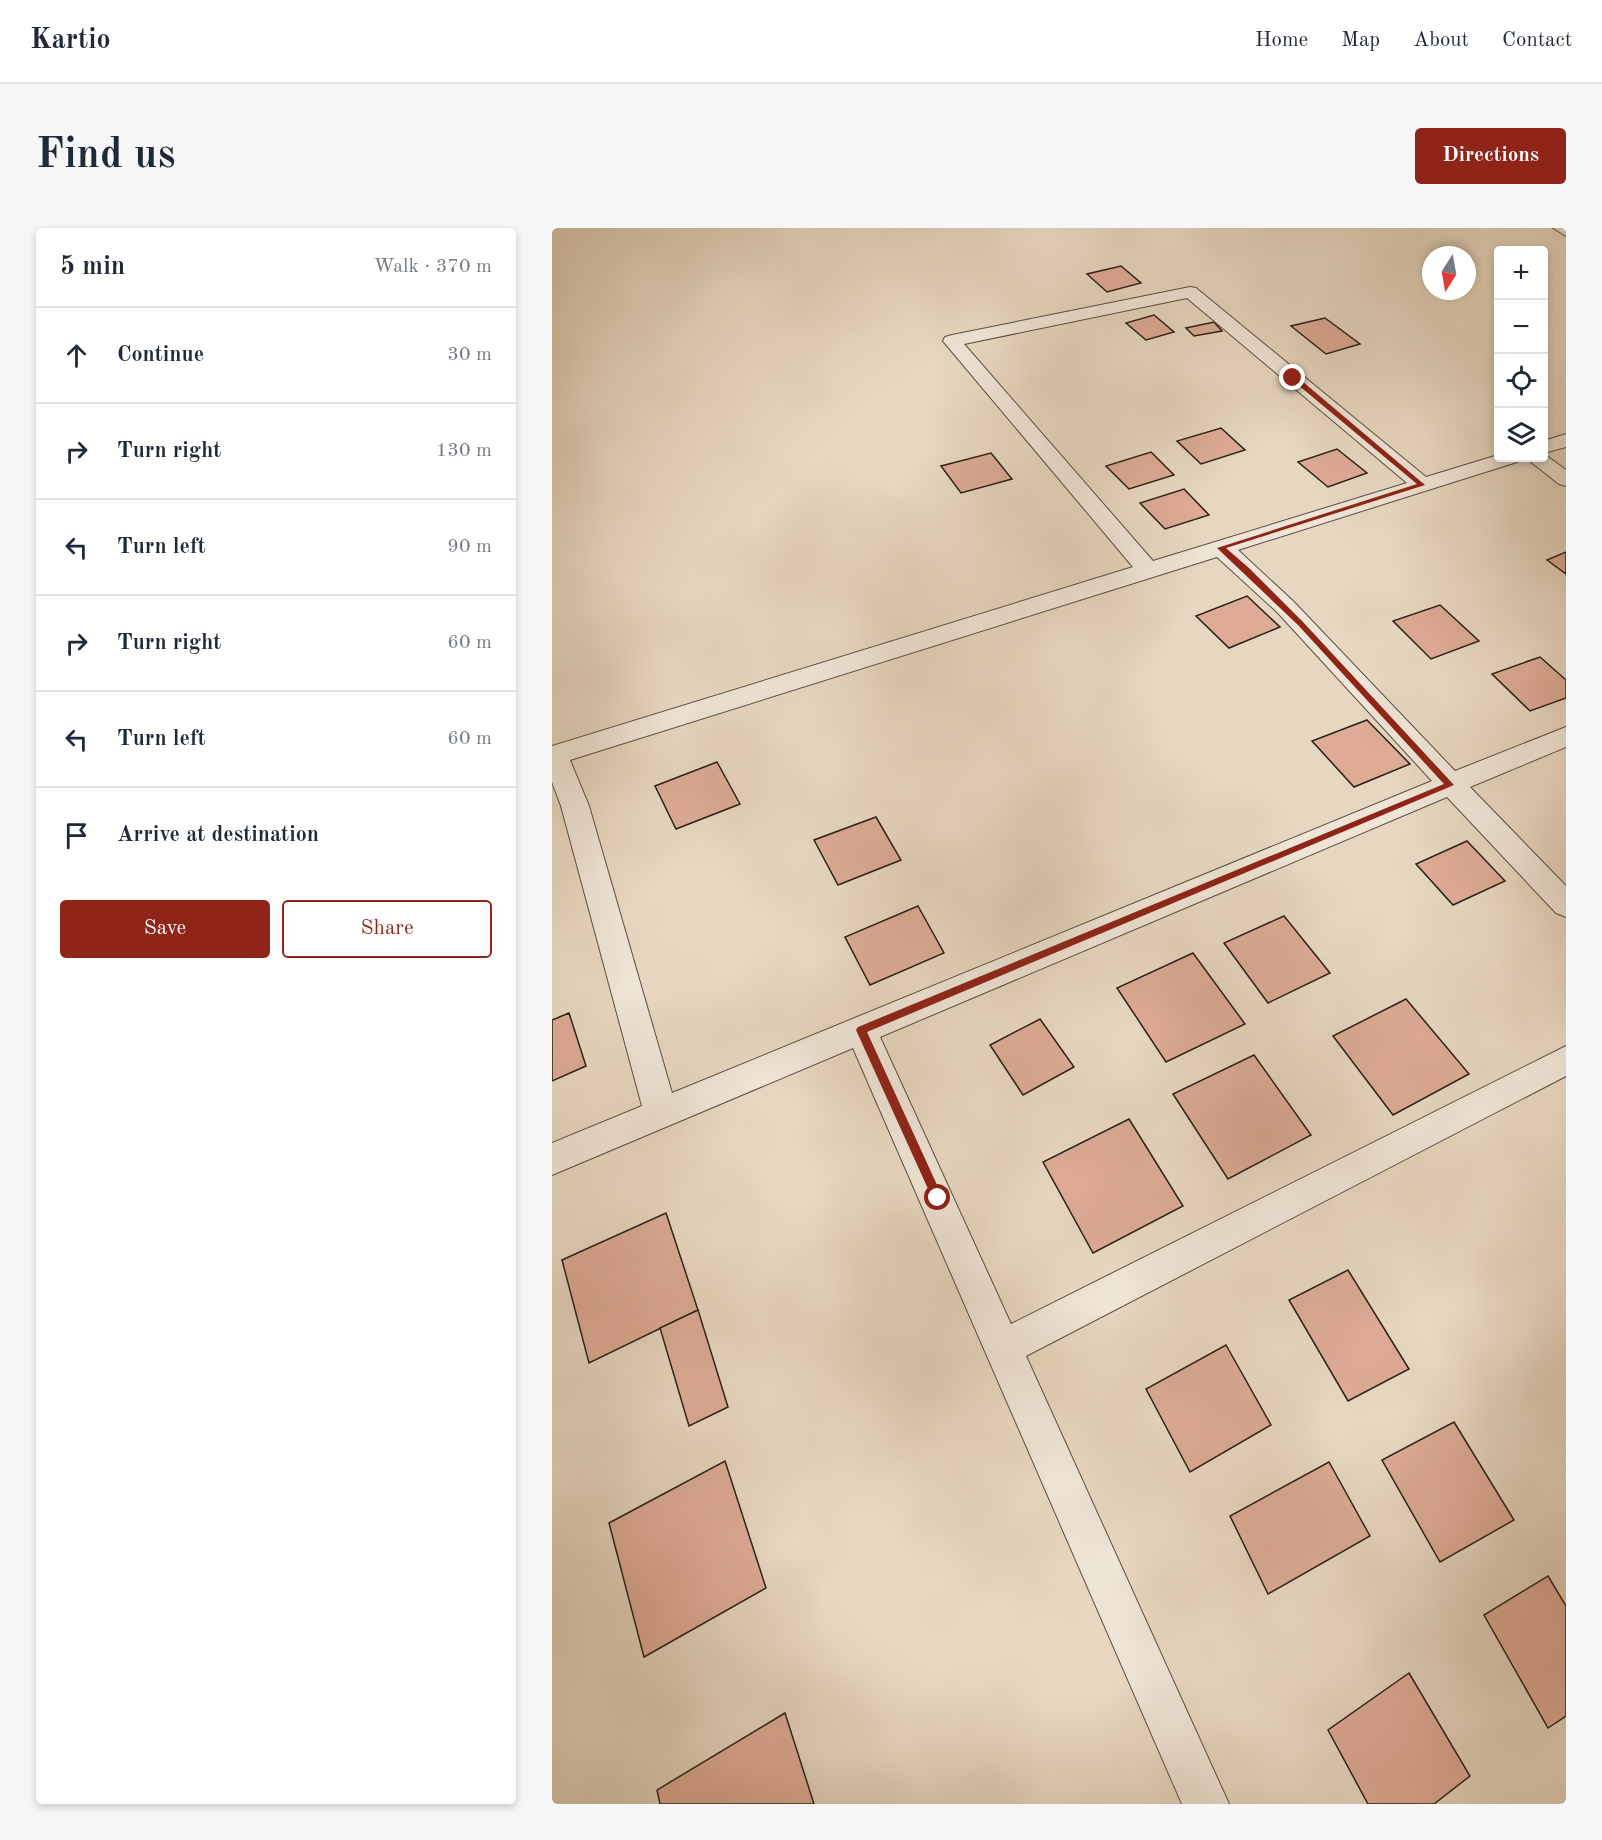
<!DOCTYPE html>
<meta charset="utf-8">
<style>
body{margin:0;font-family:"Old Standard TT",serif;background:#f6f6f7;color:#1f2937}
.controls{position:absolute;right:18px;top:18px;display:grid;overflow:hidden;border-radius:6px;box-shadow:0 3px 9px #0003}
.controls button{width:54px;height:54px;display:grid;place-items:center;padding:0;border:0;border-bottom:2px solid #e0e1e3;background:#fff;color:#1f2937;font:30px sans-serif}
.compass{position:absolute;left:870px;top:18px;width:54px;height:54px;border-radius:50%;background:#fff;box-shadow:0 3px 9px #0003;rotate:191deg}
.stop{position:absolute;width:18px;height:18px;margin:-14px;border:4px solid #8f2418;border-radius:50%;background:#fff}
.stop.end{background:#8f2418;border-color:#fff;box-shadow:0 2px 6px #0008}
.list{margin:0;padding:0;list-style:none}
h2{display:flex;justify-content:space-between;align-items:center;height:78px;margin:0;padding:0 24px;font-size:26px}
h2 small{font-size:20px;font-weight:400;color:#747a83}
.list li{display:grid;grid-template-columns:39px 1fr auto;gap:18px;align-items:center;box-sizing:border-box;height:96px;padding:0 24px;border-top:2px solid #e0e1e3}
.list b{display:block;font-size:22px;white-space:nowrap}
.list em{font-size:20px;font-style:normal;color:#747a83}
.actions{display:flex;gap:12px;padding:18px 24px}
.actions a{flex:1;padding:14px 0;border:2px solid #8f2418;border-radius:6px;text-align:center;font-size:21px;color:#8f2418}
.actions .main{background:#8f2418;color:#fff}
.icon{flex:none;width:33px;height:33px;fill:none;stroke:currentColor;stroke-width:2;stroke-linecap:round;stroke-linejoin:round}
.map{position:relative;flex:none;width:1014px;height:1576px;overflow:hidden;border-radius:6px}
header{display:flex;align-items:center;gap:36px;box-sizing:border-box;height:84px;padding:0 30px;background:#fff;border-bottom:2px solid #e0e1e3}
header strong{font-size:28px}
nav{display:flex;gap:33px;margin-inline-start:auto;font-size:21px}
.intro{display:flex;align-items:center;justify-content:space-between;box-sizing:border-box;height:144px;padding:0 36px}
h1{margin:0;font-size:42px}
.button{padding:15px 27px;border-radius:6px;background:#8f2418;color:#fff;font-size:21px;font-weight:700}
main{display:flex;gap:36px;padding:0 36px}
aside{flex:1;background:#fff;border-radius:6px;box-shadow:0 3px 9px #0003}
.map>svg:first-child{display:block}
</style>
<header>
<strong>Kartio</strong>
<nav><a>Home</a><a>Map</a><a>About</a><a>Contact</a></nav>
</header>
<div class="intro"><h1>Find us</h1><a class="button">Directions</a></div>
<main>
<aside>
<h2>5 min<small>Walk · 370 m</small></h2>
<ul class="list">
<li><svg class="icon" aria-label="ahead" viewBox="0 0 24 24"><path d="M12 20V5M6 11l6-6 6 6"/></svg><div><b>Continue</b></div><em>30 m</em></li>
<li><svg class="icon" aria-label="right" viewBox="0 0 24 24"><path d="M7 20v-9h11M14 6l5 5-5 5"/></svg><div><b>Turn right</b></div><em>130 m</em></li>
<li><svg class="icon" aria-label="left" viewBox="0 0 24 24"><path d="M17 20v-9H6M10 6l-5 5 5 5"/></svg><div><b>Turn left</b></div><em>90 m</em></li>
<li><svg class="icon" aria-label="right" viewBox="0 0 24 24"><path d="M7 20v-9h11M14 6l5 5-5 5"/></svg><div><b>Turn right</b></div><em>60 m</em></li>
<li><svg class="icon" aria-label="left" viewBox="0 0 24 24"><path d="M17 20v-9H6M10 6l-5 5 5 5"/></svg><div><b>Turn left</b></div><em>60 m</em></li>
<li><svg class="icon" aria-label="arrive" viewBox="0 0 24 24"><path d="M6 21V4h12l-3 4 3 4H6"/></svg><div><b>Arrive at destination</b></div></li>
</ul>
<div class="actions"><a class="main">Save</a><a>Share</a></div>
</aside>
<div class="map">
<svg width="1014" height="1576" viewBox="0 0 1014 1576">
<rect width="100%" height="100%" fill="#e7d7c0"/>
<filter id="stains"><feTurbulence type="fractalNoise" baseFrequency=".00333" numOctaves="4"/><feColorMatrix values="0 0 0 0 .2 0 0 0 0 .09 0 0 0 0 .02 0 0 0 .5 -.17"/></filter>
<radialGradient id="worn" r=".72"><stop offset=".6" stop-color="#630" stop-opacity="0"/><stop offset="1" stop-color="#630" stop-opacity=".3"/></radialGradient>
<g fill="#ddab96" stroke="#292016" stroke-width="1.5">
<path d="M569,38L589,55L555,64L535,46Z"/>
<path d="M602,87L622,104L594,112L574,95Z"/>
<path d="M773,90L808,116L774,126L739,98Z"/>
<path d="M662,94L670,103L642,108L634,100Z"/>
<path d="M669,200L693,222L649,236L625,213Z"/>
<path d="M785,221L815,245L776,259L746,234Z"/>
<path d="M599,224L622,247L577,261L554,238Z"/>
<path d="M439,225L460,251L409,265L389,238Z"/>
<path d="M632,261L657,287L613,301L588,275Z"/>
<path d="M1014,324V346L995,332Z"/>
<path d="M695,368L728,399L677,420L644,388Z"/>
<path d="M888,377L927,413L879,431L841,393Z"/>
<path d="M988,429L1014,452V470L978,483L940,446Z"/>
<path d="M815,492L858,536L802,559L760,513Z"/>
<path d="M165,534L188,576L124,601L103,558Z"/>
<path d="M324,589L349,632L286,657L262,612Z"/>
<path d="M915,613L953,653L901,677L864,636Z"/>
<path d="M366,678L392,725L318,757L293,709Z"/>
<path d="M732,688L778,745L716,775L672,715Z"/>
<path d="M641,725L693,796L614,834L565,760Z"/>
<path d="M854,771L917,846L841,887L781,808Z"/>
<path d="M17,785L34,838L0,853V792Z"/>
<path d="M488,791L522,839L471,867L438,817Z"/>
<path d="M702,827L759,907L676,951L621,866Z"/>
<path d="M577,891L631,978L541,1025L491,934Z"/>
<path d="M114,985L146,1082L37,1135L10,1032Z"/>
<path d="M796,1042L857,1141L796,1173L737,1072Z"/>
<path d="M146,1082L176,1179L137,1198L108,1100Z"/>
<path d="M674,1117L719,1197L638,1244L594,1161Z"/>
<path d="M902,1194L962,1292L888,1334L830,1232Z"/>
<path d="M173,1233L214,1360L92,1429L57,1295Z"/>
<path d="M777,1234L818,1308L716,1366L678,1288Z"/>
<path d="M996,1348L1014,1378V1488L996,1500L932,1387Z"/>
<path d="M857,1445L918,1548L882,1576H816L776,1502Z"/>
<path d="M233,1485L262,1576H108L105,1562Z"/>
</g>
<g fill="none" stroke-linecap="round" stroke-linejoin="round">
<defs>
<g id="minor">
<path d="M1001,0H1014V8Z"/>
<path d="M638,59L644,60L874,249L946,227V230H968L965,234L686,322L741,373L903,543L1014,499V519L918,559L1014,658V689L1004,685L895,569L328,809L459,1096L1014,818V848L474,1128L677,1576H630L301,820L0,947V915L90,878L9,578L0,554V518L581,339L391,113L393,109L400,107ZM635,70L855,255L601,333L412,116ZM665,329L725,384L880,553L120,865L37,578L18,532Z"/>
<path d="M1014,206V219L992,225V213Z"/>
<path d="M992,226L1014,242V258L1007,256L974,230H992Z"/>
</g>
</defs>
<use href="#minor" stroke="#584e40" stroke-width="2"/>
<use href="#minor" fill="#efe5d6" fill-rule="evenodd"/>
</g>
<path fill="#8f2418" d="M739,148H744L873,257L674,320L698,341L751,394L902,557L315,804L391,970L390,974H382L304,802L306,799L892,556L746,397L665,320L865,256L739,151Z"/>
<rect width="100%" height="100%" filter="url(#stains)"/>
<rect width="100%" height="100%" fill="url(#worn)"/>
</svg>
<div class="controls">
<button>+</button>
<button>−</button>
<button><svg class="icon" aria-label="locate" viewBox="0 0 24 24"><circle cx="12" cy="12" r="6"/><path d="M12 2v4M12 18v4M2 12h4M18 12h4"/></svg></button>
<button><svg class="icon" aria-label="layers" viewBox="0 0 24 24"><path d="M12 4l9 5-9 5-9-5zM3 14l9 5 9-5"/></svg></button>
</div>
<svg class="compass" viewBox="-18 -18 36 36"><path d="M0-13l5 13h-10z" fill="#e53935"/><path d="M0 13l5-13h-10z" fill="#747a83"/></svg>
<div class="stop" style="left:386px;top:970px"></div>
<div class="stop end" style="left:741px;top:150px"></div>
</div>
</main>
